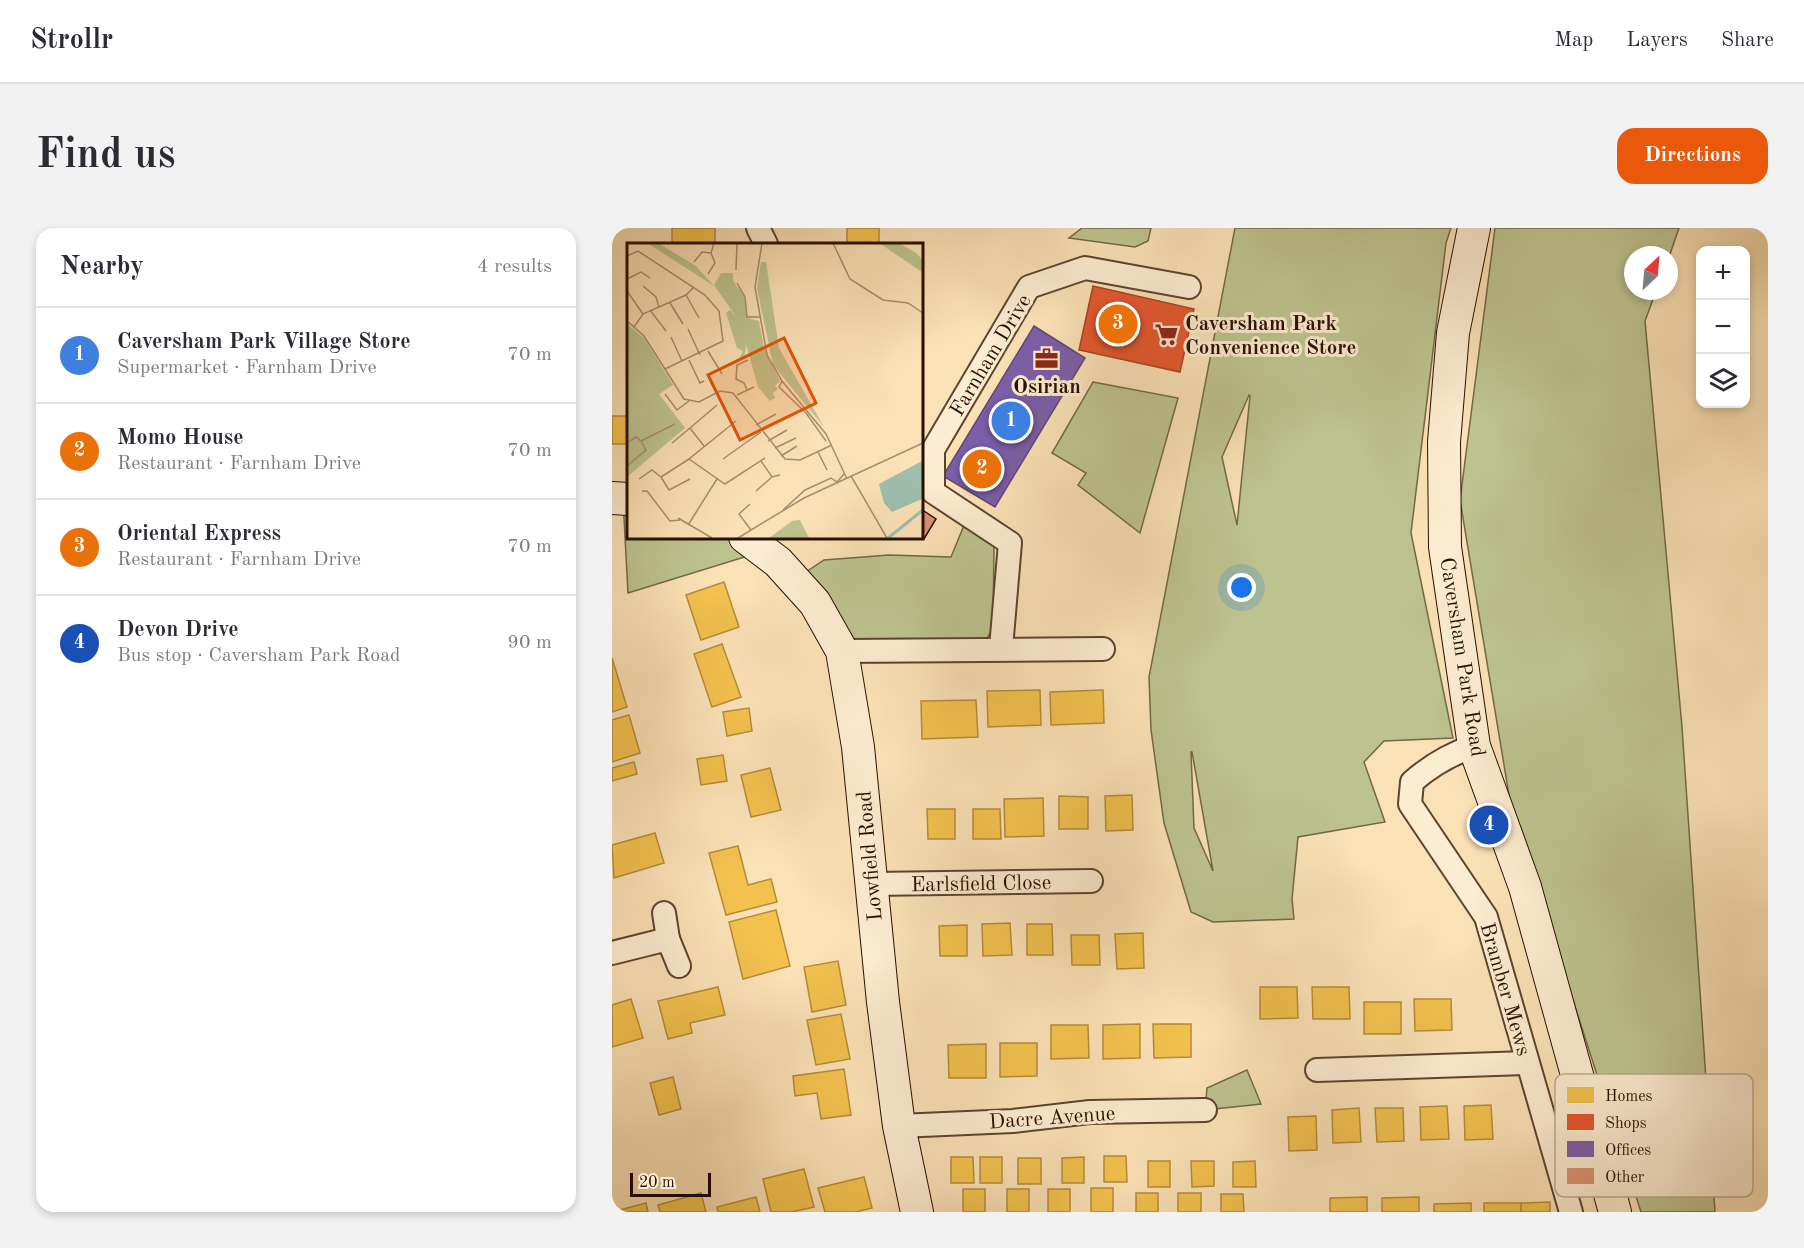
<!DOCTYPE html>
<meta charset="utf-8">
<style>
body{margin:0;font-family:"Old Standard TT",serif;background:#f2f2f3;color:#2b2b33}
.controls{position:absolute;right:18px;top:18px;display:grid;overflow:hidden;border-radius:12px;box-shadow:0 3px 9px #0003}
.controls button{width:54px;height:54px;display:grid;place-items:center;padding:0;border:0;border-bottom:2px solid #e1e1e2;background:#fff;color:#2b2b33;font:30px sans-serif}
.compass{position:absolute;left:1012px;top:18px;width:54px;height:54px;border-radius:50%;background:#fff;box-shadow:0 3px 9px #0003;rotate:26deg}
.scale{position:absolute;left:18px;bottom:15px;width:81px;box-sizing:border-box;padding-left:6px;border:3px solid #280e00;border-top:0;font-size:16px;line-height:21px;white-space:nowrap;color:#280e00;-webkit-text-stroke:4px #fcecd0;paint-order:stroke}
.you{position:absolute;left:630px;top:360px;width:21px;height:21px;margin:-15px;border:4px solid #fff;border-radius:50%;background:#1a73e8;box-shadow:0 0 0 9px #1a73e833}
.badge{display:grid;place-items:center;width:39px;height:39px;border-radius:50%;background:#ea580c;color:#fff;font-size:20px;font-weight:700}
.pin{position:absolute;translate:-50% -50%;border:3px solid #fff;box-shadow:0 2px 6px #0006}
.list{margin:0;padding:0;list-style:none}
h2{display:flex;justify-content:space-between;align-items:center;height:78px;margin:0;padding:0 24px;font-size:26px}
h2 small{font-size:20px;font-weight:400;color:#7c7c81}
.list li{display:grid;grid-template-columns:39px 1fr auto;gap:18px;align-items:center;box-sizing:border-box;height:96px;padding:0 24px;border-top:2px solid #e1e1e2}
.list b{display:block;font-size:22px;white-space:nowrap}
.list p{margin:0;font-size:20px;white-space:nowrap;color:#7c7c81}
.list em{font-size:20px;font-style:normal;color:#7c7c81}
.icon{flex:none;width:33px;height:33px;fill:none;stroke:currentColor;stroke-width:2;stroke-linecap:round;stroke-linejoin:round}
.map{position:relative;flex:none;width:1156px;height:984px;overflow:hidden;border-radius:18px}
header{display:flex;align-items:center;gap:36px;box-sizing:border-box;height:84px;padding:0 30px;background:#fff;border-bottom:2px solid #e1e1e2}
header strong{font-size:28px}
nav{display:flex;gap:33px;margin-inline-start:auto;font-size:21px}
.intro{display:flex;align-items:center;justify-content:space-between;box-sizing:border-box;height:144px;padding:0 36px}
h1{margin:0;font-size:42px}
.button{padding:15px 27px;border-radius:18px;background:#ea580c;color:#fff;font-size:21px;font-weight:700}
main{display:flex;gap:36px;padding:0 36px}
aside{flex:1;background:#fff;border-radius:18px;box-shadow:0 3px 9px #0003}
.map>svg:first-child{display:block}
</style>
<header>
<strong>Strollr</strong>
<nav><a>Map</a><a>Layers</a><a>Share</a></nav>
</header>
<div class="intro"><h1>Find us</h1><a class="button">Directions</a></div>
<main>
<aside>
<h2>Nearby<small>4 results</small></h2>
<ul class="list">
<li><span class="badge" style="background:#3f7fe0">1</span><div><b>Caversham Park Village Store</b><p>Supermarket · Farnham Drive</p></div><em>70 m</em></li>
<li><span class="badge" style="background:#e8710a">2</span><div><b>Momo House</b><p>Restaurant · Farnham Drive</p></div><em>70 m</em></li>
<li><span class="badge" style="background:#e8710a">3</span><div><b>Oriental Express</b><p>Restaurant · Farnham Drive</p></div><em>70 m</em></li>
<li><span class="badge" style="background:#1a4fb4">4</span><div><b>Devon Drive</b><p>Bus stop · Caversham Park Road</p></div><em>90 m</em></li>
</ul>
</aside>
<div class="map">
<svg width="1156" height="984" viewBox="0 0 1156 984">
<rect width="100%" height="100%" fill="#fbe1b6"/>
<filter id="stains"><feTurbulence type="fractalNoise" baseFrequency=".00333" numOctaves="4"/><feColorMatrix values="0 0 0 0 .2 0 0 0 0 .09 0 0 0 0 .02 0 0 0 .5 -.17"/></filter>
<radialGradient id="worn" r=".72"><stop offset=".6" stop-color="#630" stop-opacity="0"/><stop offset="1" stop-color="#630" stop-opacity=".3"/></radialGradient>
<g fill="#bdc38f" stroke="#726848" stroke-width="1.5" fill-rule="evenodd">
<path d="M470,0H539L536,13L523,19L457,10Z"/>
<path d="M623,0H839L834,15L799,305L841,510L772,513L752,534L773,594L686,609L680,671L682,691L601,694L579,684L552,595L539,502L537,449ZM637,167L638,168L625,297L610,229ZM579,524H580L601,643L582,600Z"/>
<path d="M883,0H1067L1057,29L1021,27V63H1044L1033,93L1070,499L1103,984H1029L899,579L848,272Z"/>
<path d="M481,154L566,170L528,305L466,257L474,245L440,225Z"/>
<path d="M11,271L16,272V309H129L152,323L16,365Z"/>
<path d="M353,295L382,315L381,400L369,420L230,423L182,352L212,332L277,327L339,329Z"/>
<path d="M635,842L649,876L593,882L595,860Z"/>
</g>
<g fill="#f2c14e" stroke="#b58b37" stroke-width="1.5">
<rect x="60" y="0" width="43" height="16"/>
<rect x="235" y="0" width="32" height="16"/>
<rect x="0" y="188" width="16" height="28"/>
<path d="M112,354L127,399L89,412L74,367Z"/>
<path d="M110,416L129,469L100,479L82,426Z"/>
<path d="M0,430L15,479L0,484Z"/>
<path d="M428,462L429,497L376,499L375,463Z"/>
<path d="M491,462L492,495L439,497L438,464Z"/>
<path d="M364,472L366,509L310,511L309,473Z"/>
<path d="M137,480L140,503L115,508L111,484Z"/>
<path d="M17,487L28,525L0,534V492Z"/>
<path d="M111,527L115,553L89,557L85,531Z"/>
<path d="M22,534L25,546L0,553V540Z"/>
<path d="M158,540L169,582L139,589L129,547Z"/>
<path d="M520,567L521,602L494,603L493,568Z"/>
<path d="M447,568L476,569V601H447Z"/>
<path d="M431,570L432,608L393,609L392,571Z"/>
<path d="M315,581H343V611H316Z"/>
<path d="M361,581H388L389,611H361Z"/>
<path d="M43,605L52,635L2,650L0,617Z"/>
<path d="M126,618L136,657L159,651L165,674L114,687L97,625Z"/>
<path d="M164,682L178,738L131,751L117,694Z"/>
<path d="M398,695L400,727L371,728L370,696Z"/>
<path d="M415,696H440L441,727H415Z"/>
<path d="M355,697V728H328L327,698Z"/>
<path d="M531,705L532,740L505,741L503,706Z"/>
<path d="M459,707H487L488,737H460Z"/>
<path d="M226,733L234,777L200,784L192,739Z"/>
<path d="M106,759L113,787L78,795L80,805L56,811L46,773Z"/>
<path d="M648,759H685L686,790L648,791Z"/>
<path d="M700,759H737L738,791H701Z"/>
<path d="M19,771L31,810L0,819V777Z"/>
<path d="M802,771H839L840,802L803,803Z"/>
<rect x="752" y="774" width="37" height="32"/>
<path d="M229,786L238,831L204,837L195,792Z"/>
<path d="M528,796V830L491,831V797Z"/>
<path d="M541,796H579V829L542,830Z"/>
<path d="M439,797H476L477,830L439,831Z"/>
<path d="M388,815H425V848L388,849Z"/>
<path d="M374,816V850H337L336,817Z"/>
<path d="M232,841L239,887L209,891L205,865L183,868L181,848Z"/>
<path d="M61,849L69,881L47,887L38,855Z"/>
<path d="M879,877L881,911L853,912L852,878Z"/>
<path d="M835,878L837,911L809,912L808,879Z"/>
<path d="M747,880L749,914L721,915L720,882Z"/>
<path d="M763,880H791L792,913L765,914Z"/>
<path d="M704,888L705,922L677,923L676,889Z"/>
<path d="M492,928H514L515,954H492Z"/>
<path d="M339,929H361L362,955H339Z"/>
<rect x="368" y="929" width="22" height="26"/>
<path d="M472,929V955H450V930Z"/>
<rect x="406" y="930" width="23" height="26"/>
<rect x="536" y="933" width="22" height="26"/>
<path d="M579,933H602V958L580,959Z"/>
<path d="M643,933L644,959H621V934Z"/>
<path d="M192,941L202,979L180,984H159L151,951Z"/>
<path d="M252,949L260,980L244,984H213L206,960Z"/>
<rect x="479" y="960" width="22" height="24"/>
<rect x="351" y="961" width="22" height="23"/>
<rect x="395" y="961" width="22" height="23"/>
<rect x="436" y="961" width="22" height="23"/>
<path d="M89,965L94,984H48L46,977Z"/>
<rect x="524" y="965" width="22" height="19"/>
<rect x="566" y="965" width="23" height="19"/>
<path d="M609,966H631L632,984H609Z"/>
<path d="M144,969L148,984H106L105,979Z"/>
<path d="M755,969V984H718V970Z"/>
<path d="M807,969V984H770V970Z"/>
<path d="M938,974V984H909V975Z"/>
<path d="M34,975L36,984H0Z"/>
<path d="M859,975V984H822V976Z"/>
<rect x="872" y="975" width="37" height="9"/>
</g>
<path fill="#e4572e" stroke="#ac4120" stroke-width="1.5" d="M481,58L582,81L568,144L467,122Z"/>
<path fill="#7b5ea7" stroke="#624675" stroke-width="1.5" d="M422,98L473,130L383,279L331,248Z"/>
<path fill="#d89372" stroke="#280e00" stroke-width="1.5" d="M309,281L324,291L312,311L309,309Z"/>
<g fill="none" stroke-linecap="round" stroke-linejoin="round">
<defs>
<g id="street">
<path d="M146,0L154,16"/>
<path d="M389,420L398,315L321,264V222L417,59L473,40L577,59"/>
<path d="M230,423L491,421"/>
<path d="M862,518C839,526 818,538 800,554L798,576L874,689L959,984"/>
<path d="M260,656L479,653"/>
<path d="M52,685L56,711"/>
<path d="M0,725L56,711L67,738"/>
<path d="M705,842L915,835"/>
<path d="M287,898L401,893L478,884L593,882"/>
</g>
<g id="secondary">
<path d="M862,0L841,105L832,214L833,319L862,518L913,659L1003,984"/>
<path d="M0,270L16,271"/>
<path d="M133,309L166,334L203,375L230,423L246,519L271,774L287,898L305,984"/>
</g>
</defs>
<use href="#street" stroke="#5d432e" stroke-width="26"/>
<use href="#secondary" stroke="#280e00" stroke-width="34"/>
<use href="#street" stroke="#fcecd0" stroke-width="22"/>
<use href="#secondary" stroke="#fcecd0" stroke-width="32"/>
</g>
<defs>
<symbol id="supermarket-bare" viewBox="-9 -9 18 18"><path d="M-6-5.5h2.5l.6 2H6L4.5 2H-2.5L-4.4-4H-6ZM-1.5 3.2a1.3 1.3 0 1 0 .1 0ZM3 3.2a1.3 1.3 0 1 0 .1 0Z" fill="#8f2418" stroke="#fcecd0" stroke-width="2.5" paint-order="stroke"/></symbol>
<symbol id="office-bare" viewBox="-9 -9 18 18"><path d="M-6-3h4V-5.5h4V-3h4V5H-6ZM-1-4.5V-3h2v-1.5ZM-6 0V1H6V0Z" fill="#8f2418" stroke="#fcecd0" stroke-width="2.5" paint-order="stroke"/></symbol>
</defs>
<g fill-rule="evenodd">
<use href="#supermarket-bare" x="538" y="90" width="33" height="33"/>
<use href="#office-bare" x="418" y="114" width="33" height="33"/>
</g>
<g text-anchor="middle" stroke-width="6" stroke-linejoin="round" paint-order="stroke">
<g font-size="21" font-weight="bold" fill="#280e00" stroke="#fcecd0" text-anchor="start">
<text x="573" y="102">Caversham Park<tspan x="573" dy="24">Convenience Store</tspan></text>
<text x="435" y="165" text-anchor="middle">Osirian</text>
</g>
<g font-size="21" fill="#280e00" stroke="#fcecd0">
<text transform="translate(378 127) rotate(-59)" y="7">Farnham Drive</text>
<text transform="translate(851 429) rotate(81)" y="7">Caversham Park Road</text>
<text transform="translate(257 628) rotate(-95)" y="7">Lowfield Road</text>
<text transform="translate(369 655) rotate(-1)" y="7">Earlsfield Close</text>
<text transform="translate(894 761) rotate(74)" y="7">Bramber Mews</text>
<text transform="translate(440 889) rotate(-4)" y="7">Dacre Avenue</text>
</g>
</g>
<g transform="translate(15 15)">
<rect width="296" height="296" fill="#fbe1b6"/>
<path d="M20,0H31L69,23L87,43ZM252,0H272L289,10L295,16V29ZM134,19H139L152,105L197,184L146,122L130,45ZM94,30H106V38L117,53L121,75L132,78L137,106L153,138L148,143L151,146L146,150L148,155L143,158L131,144L119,101L117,115L111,118L116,108L110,105L99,70L103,67L110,75L87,42ZM0,81L17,95L46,142L32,151L58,185L0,234ZM173,277L182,295H142L165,278Z" fill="#bdc38f"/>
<path d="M295,218V256L265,269L257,260L252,241Z" fill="#9fbeae"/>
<path fill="none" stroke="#9fbeae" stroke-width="3" d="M261,295L296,267"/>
<path fill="none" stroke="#a78d6d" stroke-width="1.5" d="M135,0L128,44L140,112L155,138L199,191L220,236M206,0L223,36L256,57L281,60L296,70M0,13L11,8L78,52L92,68L96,98L38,126M67,19L75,9L84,10M109,27L110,0M81,31L88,20L84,10L87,0M0,36L14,29L23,35M110,40L118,54L120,74H133M16,43L29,54L32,64M0,48L16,71M59,52L72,75M43,60L56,81M23,67L39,88M0,78L17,93L57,156L72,159L93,148L106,150L158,216L173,217L205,202M7,84L16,71L59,52L67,44M61,86L73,112M44,94L55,118M81,108L95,131M62,117L73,140L77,138M155,138L152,144L179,170L199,198M120,147L117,140L109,136L110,122L121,117M38,151L50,167L62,158M110,152L127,144M109,178L62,216L98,241L138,215M129,182L149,171M63,185L90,162M141,198L160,187M0,200L9,194L14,198L48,181M45,200L63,185L77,203M148,205L169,195M191,209L200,227M154,213L170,203M96,216L134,189M134,218L145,234L153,232M0,223L19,207L14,198M224,233L260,295M34,234L42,247L63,236M34,234L62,216M12,236L25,227L34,234M15,248H20L43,278L53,277M129,248L145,234M123,261L112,271L124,287M156,267L178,247L204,235L210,239L217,231M51,275L85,295M61,282L90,236M111,295L177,255L296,200"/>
<path fill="#de550b" fill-opacity="0.15" stroke="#de550b" stroke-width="3" d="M157,95L189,160L113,197L81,132Z"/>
<rect width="296" height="296" fill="none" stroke="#280e00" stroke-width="3"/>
</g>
<rect x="943" y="846" width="198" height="123" rx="9" fill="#fcecd0" stroke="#bca992" stroke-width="1.5"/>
<rect x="955" y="859" width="27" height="16" fill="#f2c14e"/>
<rect x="955" y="886" width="27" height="16" fill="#e4572e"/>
<rect x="955" y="913" width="27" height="16" fill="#7b5ea7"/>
<rect x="955" y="940" width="27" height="16" fill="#d89372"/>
<g font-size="16" fill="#280e00">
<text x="993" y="873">Homes</text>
<text x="993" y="900">Shops</text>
<text x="993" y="927">Offices</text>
<text x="993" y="954">Other</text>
</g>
<rect width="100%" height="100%" filter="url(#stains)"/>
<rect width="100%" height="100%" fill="url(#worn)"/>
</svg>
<div class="controls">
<button>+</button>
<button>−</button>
<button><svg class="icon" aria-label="layers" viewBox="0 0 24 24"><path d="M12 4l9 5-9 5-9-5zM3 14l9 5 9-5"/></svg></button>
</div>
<svg class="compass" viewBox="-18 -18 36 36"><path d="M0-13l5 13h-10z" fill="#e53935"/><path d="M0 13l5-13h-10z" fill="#7c7c81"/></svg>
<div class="scale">20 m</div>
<div class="you"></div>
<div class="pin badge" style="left:399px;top:193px;background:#3f7fe0">1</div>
<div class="pin badge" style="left:370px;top:241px;background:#e8710a">2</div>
<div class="pin badge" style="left:506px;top:96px;background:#e8710a">3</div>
<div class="pin badge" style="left:877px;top:597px;background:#1a4fb4">4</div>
</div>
</main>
